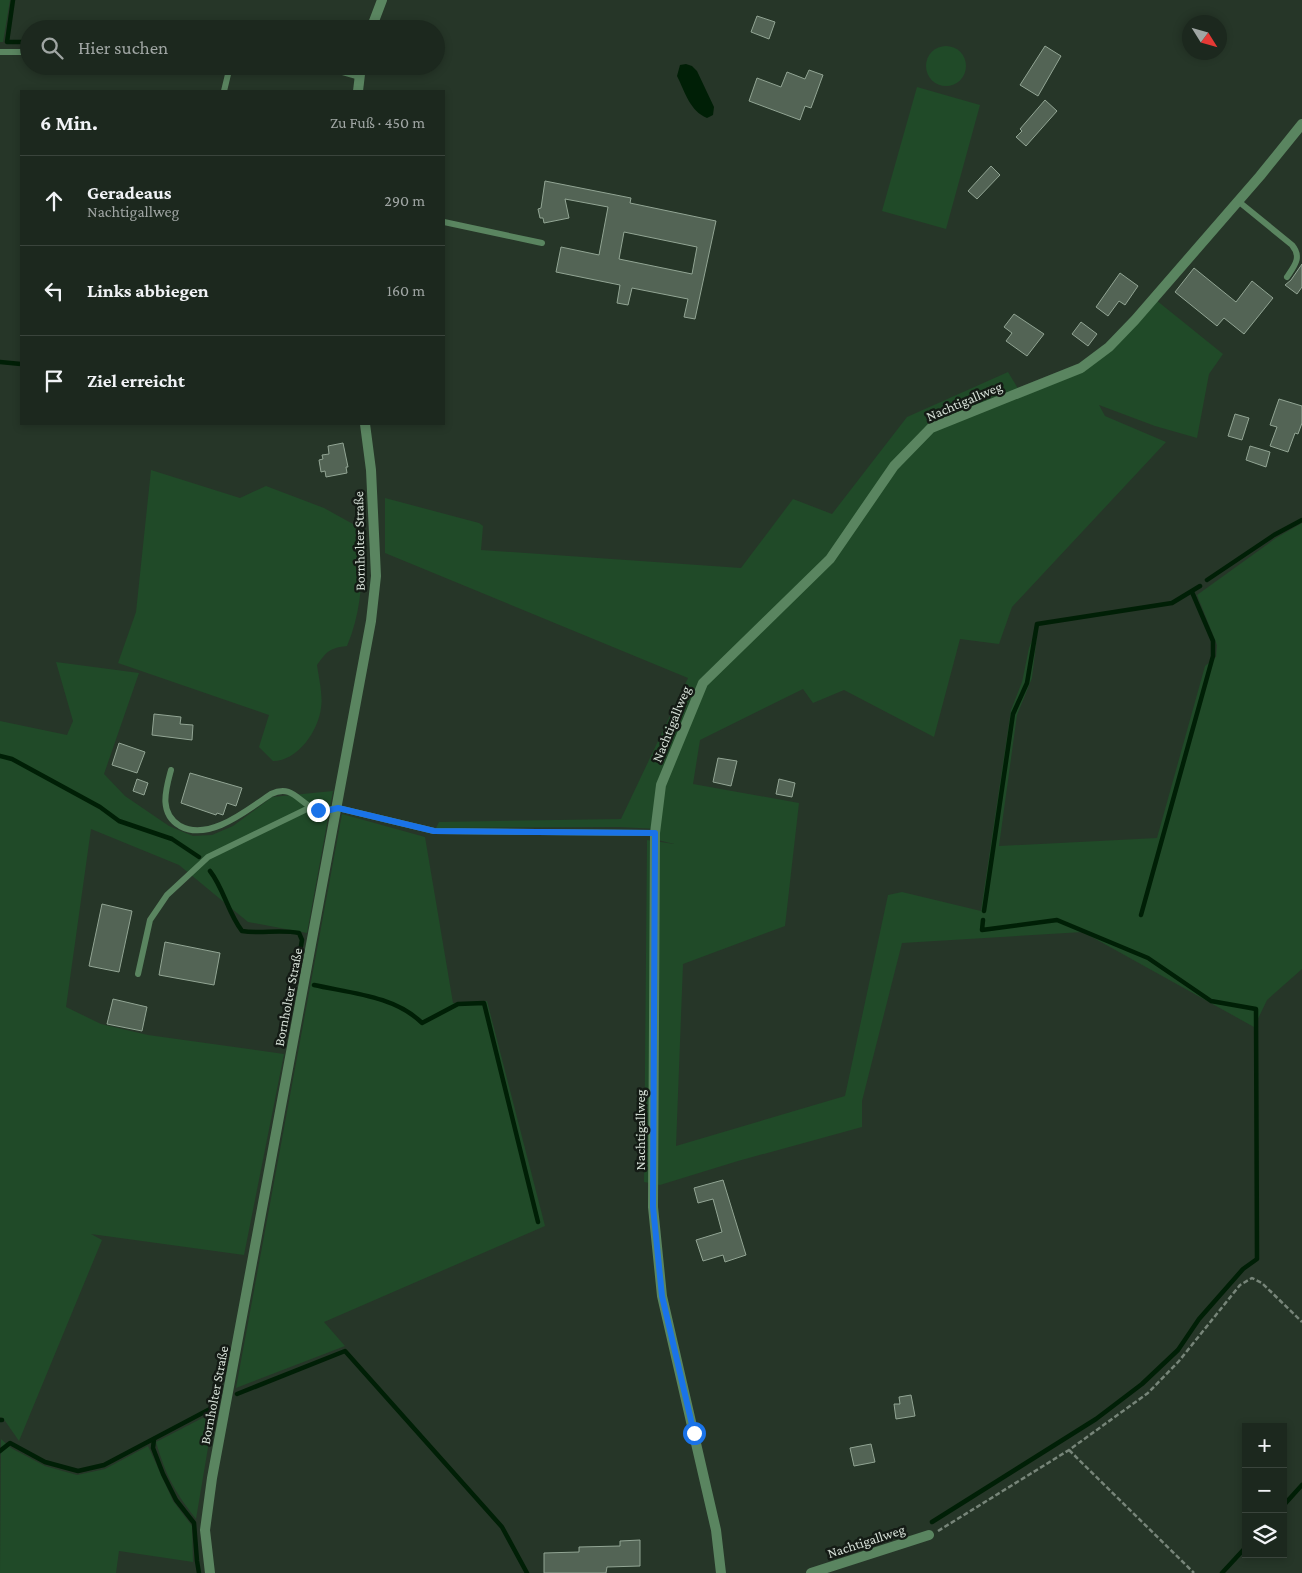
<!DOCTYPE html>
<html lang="de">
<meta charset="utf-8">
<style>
body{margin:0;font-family:"Crimson Pro",serif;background:#29342b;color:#f1f3f6}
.controls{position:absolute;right:15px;bottom:15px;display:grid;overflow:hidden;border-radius:0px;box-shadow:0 2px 8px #0003}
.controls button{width:45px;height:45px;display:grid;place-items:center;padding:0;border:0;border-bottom:1px solid #3a443c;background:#1c281e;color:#f1f3f6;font:25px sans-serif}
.compass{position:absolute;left:1182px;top:15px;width:45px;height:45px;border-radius:50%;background:#1c281e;box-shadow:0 2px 8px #0003;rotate:127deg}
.stop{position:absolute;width:15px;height:15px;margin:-11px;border:4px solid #1a73e8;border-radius:50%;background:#fff}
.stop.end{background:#1a73e8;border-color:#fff;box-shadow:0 1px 5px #0008}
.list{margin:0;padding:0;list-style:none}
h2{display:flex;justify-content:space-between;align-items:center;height:65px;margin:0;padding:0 20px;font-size:21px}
h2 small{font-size:16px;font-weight:400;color:#a0a6a4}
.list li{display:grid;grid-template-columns:32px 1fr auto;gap:15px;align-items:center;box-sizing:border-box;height:90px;padding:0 20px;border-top:1px solid #3a443c}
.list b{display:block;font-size:19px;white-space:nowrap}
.list p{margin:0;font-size:16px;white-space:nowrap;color:#a0a6a4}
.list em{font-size:16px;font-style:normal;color:#a0a6a4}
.icon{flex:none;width:28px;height:28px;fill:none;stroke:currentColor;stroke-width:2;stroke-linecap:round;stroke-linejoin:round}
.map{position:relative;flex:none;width:1302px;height:1573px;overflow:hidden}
.search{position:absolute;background:#1c281e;box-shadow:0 2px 8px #0003;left:20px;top:20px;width:425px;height:55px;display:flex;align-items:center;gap:12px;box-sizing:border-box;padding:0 18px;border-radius:28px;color:#a0a6a4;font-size:19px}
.panel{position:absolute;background:#1c281e;box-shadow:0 2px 8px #0003;left:20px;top:90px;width:425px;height:335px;border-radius:0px}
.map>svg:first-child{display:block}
</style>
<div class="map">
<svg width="1302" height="1573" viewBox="0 0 1302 1573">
<rect width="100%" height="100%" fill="#263628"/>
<g fill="#204a28">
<path d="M0,0H10L3,42H0Z"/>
<circle cx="946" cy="66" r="20"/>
<path d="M917,87L980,105L946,229L882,211Z"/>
<path d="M1156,300L1223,354L1209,374L1197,438L1155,426L1099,405L1105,416L1166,442L1012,607L999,644L960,639L934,737L844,690L813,703L803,689L700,740L693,784L799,803L785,926L683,964L676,1146L845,1096L888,895L902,892L981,911L1011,710L1022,682L1029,648L1038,627L1032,678L1017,715L999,846L1157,838L1205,666L1216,657L1217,645L1197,595L1276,538L1302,523V969L1267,1000L1254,1027L1083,932L902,943L862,1101V1127L738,1161L660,1185L644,1182L647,840L674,844L658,840V829L619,827L436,828L439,822L621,819L688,678L385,553V498L479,523L483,526L481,550L741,568L793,499L832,514L907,417L1008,372L1022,395L1086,370Z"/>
<path d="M151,470L240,498L266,486L324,508L362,529C363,569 363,608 347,646C330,648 327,651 317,665C319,679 323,695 321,708C318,731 298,761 273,761L259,747L269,715L118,663L136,612Z"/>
<path d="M56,662L139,673L104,774L125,796L169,826L193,836L212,835L233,826L272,797L333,791L307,933L248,922L179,865L91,829L66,1007L101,1024L148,1035L284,1054L244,1255L91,1234L102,1240L19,1441L3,1418L0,1417V721L67,735L73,721Z"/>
<path d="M342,814L425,837L453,1003L487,1001L545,1226L324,1322L345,1346L236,1388Z"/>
<path d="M214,1412L196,1519C174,1491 166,1476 156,1442Z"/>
<path d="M1,1439L11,1448L45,1466L77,1475L105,1469L148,1446L173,1501L192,1526L193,1562L119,1551L116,1573H0Z"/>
</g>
<path fill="#001f06" d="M686,64L692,66L697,71L714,107L713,115L707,118C690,111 685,92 677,76L680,65Z"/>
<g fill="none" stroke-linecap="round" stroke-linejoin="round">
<g stroke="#001f06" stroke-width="4.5">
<path d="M13,0L7,42H29"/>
<path d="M0,362L21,364"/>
<path d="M1207,580L1274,535L1302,520"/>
<path d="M0,756L12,759L100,807L119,821L172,839L199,857"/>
<path d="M210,871C224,889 228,913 242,931C261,934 280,929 299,933L302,940L295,981"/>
<path d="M984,911L1013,714L1027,683L1037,624L1172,603L1200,586"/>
<path d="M1141,915L1213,656V641L1192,592"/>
<path d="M314,985C350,993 395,996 422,1023L458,1004L484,1003L538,1222"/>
<path d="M237,1394L345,1351L502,1527L527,1573"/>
<path d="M0,1420H2"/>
<path d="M154,1439L153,1448L163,1474L176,1500L194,1523L197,1561L199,1573"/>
<path d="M0,1451L10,1443L45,1462L78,1471L104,1465L210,1409"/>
<path d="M1283,1506L1302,1485"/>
<path d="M932,1522L1096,1419L1142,1384L1178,1350L1199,1319L1243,1269L1257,1259L1256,1009L1211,1001L1148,958L1057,920L982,930L983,920"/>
<path d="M1222,1573L1246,1547"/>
</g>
</g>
<g fill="#536455" stroke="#92a594" fill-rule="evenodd">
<path d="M757,16L775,22L769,39L751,32Z"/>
<path d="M1045,46L1061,56L1038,96L1020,85Z"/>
<path d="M809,70L823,75L811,108L805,106L800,120L749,101L757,78L781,87L787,72L805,79Z"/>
<path d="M1045,100L1057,111L1026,146L1016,137L1022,131L1020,129Z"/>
<path d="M991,166L1000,175L977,199L968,191Z"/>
<path d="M545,181L631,198L630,203L716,221L695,319L684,317L688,299L632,288L628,305L617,303L620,285L556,272L561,247L599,255L608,207L565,199L569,218L544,223L543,218H540L538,209L541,208ZM624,232L697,247L692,274L619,259Z"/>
<path d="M1302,264V287L1297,294L1285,285L1291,280Z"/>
<path d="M1194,268L1236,302L1252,281L1273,298L1244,334L1224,318L1217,326L1175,292Z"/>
<path d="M1120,273L1138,286L1125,305L1119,301L1108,316L1096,307Z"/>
<path d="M1014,314L1044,334L1027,356L1006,341L1012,333L1004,327Z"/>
<path d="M1081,322L1097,334L1088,346L1072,334Z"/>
<path d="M1279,399L1302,406V423L1298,434L1295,433L1288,452L1270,446L1277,427L1270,425Z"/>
<path d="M1235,414L1249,418L1242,440L1228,436Z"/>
<path d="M343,443L348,467H346L347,473L326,477L325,471L321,472L319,460L323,459L322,455L329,454L328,446Z"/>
<path d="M1250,446L1270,452L1266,467L1246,460Z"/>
<path d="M154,714L181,717L180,724L193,725L192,740L152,735Z"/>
<path d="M119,743L145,752L137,773L112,765Z"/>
<path d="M718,758L737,761L731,786L713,782Z"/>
<path d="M190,773L242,788L236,806L227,803L223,815L217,813L216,815L181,803Z"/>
<path d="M137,779L148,783L144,795L133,791Z"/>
<path d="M779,779L795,783L792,797L776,794Z"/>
<path d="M102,904L132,911L119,972L89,966Z"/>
<path d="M165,942L220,953L214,985L159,975Z"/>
<path d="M113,999L147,1007L142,1031L107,1024Z"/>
<path d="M723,1180L746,1255L725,1262L723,1255L703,1261L696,1240L722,1232L713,1199L698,1203L694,1188Z"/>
<path d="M911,1395L915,1416L896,1419L894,1404H900L899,1397Z"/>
<path d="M871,1444L875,1462L854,1466L850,1448Z"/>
<path d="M640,1540V1566L607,1567L606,1573H544V1553L579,1552V1547L620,1546V1541Z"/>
</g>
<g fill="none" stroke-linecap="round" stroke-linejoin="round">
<g stroke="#778579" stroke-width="2.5" stroke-dasharray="5 2.5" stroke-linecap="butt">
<path d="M1069,1450L1194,1573"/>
<path d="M938,1531L1069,1450L1148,1393L1179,1361L1240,1285L1252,1278L1262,1283L1302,1322"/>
</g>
<g stroke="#5a8560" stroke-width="6">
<path d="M0,52H29"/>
<path d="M322,66L360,77"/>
<path d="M224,91L230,66"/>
<path d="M1238,201L1292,245C1302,257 1295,265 1287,277"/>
<path d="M444,222L542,243"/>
<path d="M171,770C166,789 158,813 180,826C209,842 247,810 271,794C294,783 299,805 318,810C324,812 331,809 338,808L434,831L655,833"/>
<path d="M138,974L150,920L167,895L208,857L311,807"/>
</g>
<g stroke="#5a8560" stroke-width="10">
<path d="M371,29L382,0"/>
<path d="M358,91L361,66"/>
<path d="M210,1573L205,1530L212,1478L371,621L376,576L371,470L365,424"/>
<path d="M721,1573L716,1530L662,1296L653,1207L655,833L661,785L703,683L830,559L894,466L931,428L1081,368L1109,347L1135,320L1260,176L1302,124"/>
<path d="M811,1573L929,1535"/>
</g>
</g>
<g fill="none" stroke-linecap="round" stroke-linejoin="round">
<path stroke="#1a73e8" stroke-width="6" d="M318,810L326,811L338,808L434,831L655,833L653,1207L662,1296L694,1433"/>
</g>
<g text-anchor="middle" stroke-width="5" stroke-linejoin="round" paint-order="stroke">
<g font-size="14" fill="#d7e1d8" stroke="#141b15">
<text transform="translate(964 401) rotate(-23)" y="5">Nachtigallweg</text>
<text transform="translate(359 541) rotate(-91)" y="5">Bornholter Straße</text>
<text transform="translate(671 724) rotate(-68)" y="5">Nachtigallweg</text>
<text transform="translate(288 997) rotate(-79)" y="5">Bornholter Straße</text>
<text transform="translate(640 1130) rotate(-90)" y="5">Nachtigallweg</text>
<text transform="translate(214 1395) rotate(-79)" y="5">Bornholter Straße</text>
<text transform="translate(866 1541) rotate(-18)" y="5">Nachtigallweg</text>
</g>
</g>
</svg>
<div class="controls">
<button>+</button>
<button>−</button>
<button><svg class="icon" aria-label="layers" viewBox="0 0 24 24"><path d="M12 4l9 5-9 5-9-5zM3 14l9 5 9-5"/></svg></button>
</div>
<svg class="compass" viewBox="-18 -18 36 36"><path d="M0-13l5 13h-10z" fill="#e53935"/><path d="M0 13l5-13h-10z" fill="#a0a6a4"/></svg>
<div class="stop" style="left:694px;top:1433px"></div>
<div class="stop end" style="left:318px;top:810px"></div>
<div class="search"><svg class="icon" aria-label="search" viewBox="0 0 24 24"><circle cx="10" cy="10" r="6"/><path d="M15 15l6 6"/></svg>Hier suchen</div>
<section class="panel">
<h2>6 Min.<small>Zu Fuß · 450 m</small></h2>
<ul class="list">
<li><svg class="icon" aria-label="ahead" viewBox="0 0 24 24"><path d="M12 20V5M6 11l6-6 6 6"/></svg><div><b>Geradeaus</b><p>Nachtigallweg</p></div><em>290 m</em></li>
<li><svg class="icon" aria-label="left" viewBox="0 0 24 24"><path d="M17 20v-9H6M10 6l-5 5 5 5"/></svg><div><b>Links abbiegen</b></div><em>160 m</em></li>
<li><svg class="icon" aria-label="arrive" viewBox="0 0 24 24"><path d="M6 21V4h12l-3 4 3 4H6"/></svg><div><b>Ziel erreicht</b></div></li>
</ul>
</section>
</div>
